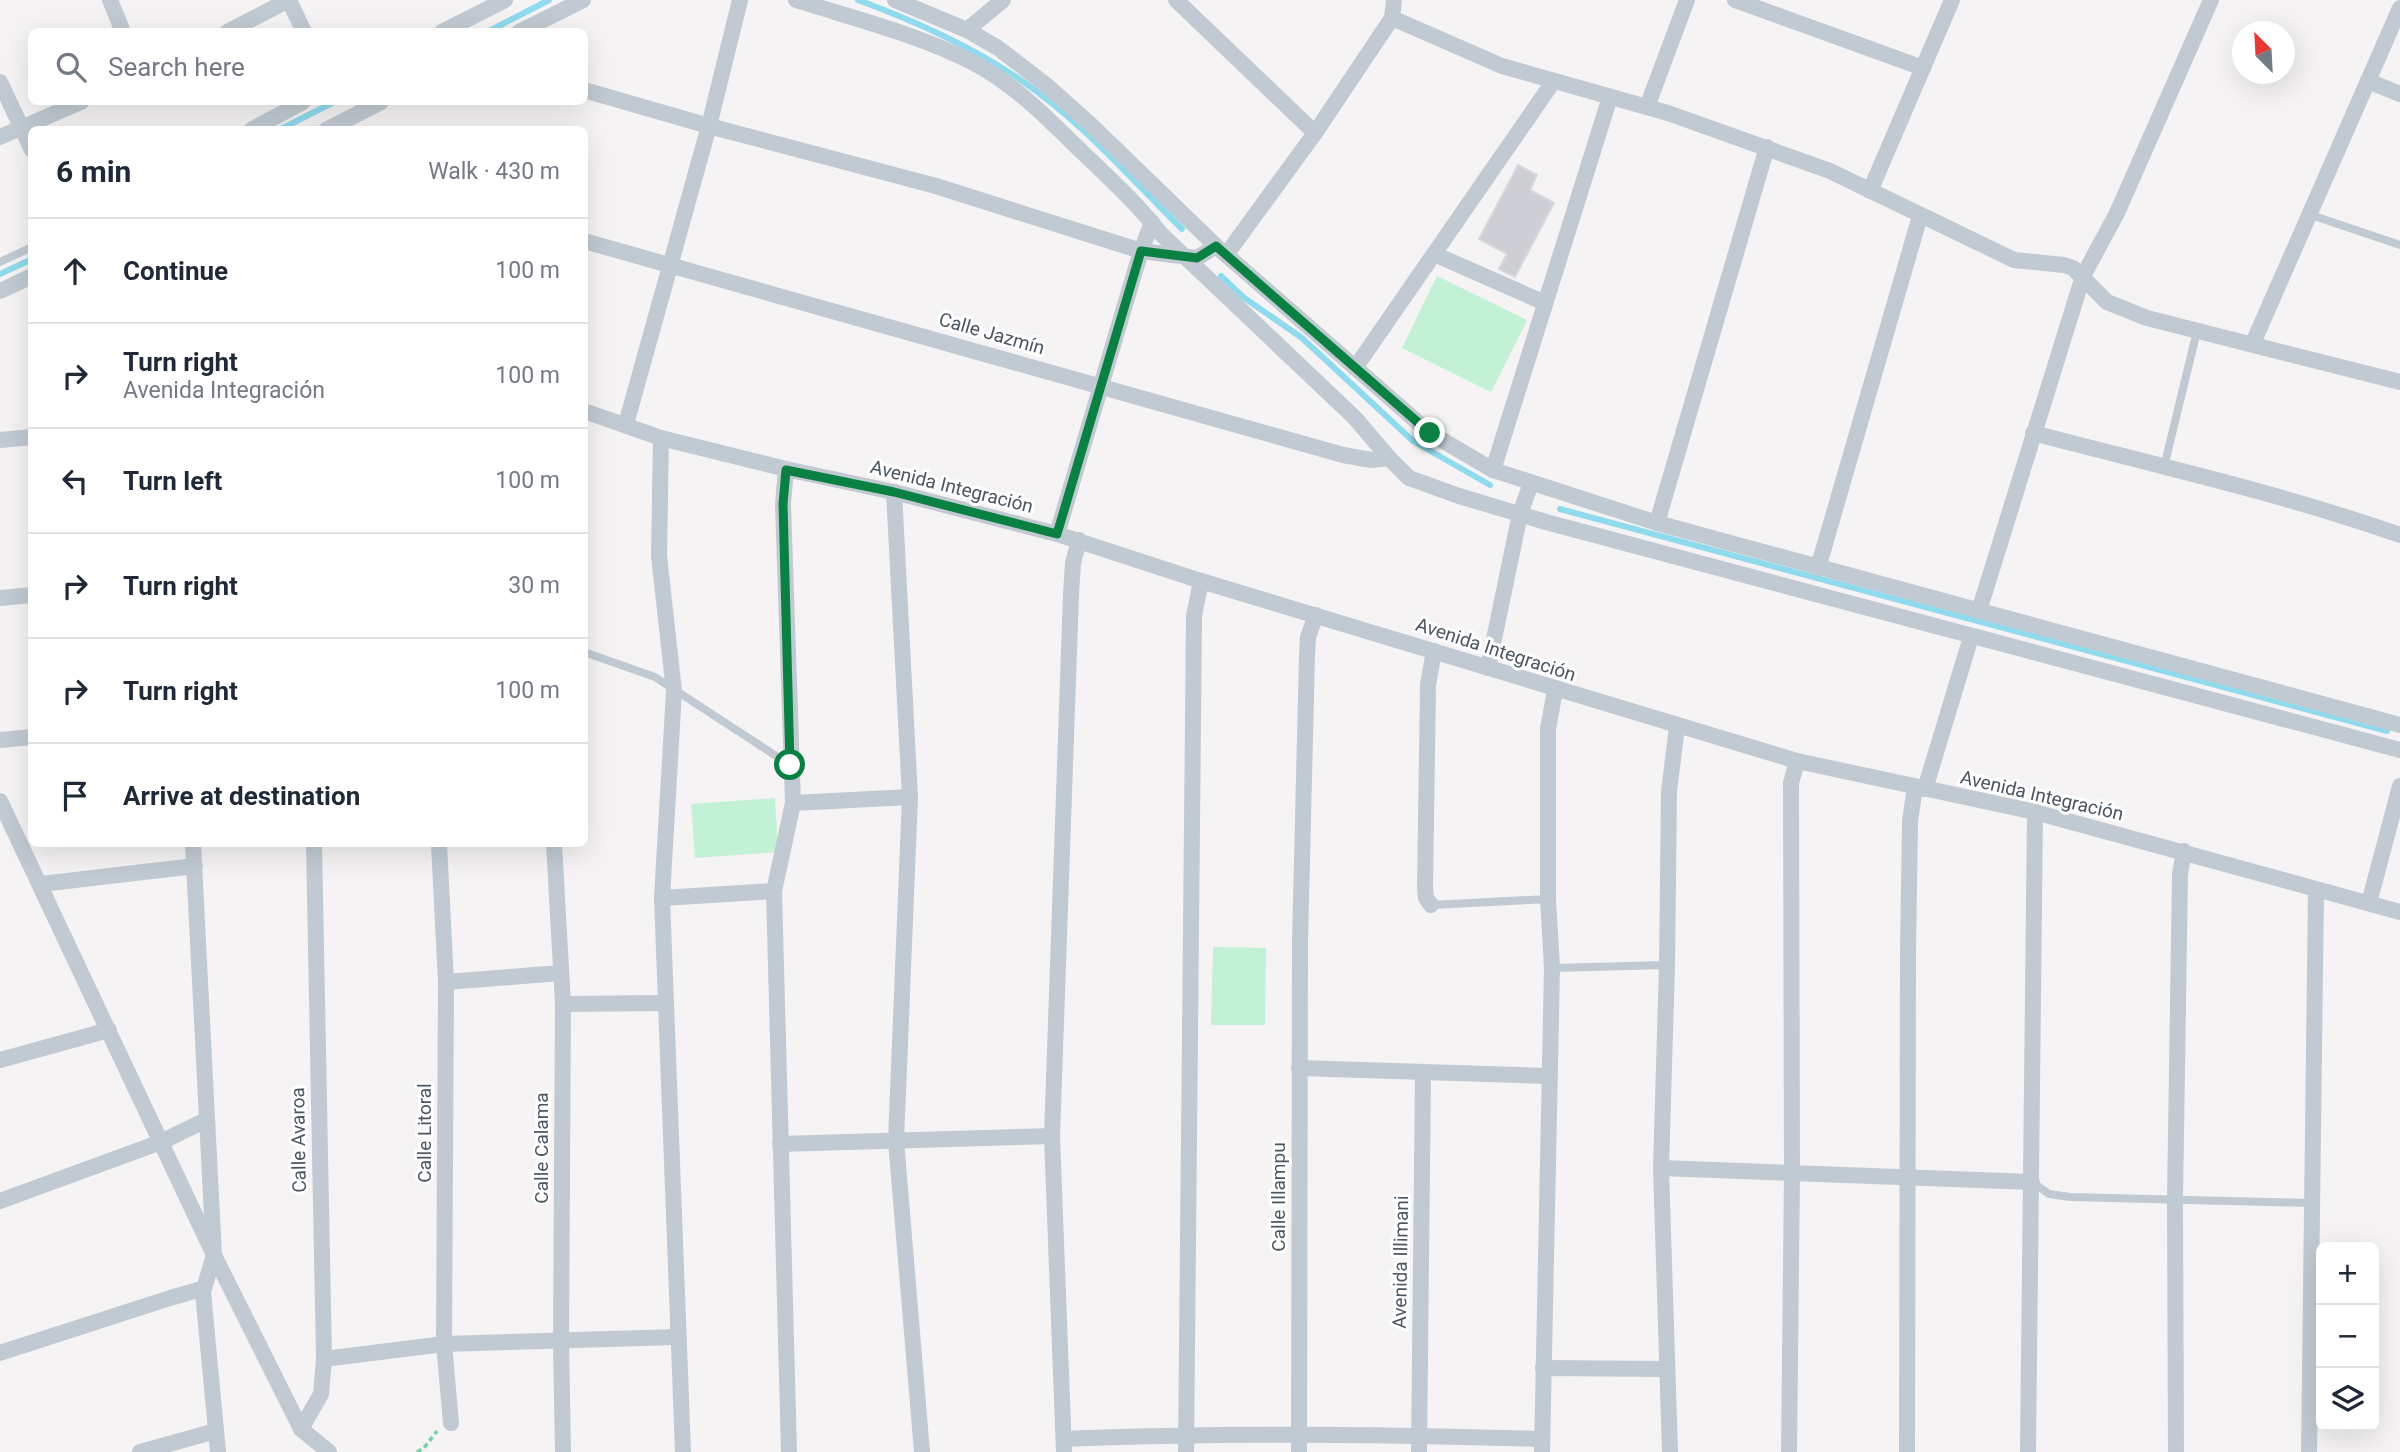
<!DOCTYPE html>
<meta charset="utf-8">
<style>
body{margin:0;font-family:Roboto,sans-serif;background:#f2f2f3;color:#1f2937}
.controls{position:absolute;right:21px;bottom:21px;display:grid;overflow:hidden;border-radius:10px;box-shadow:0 7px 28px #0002}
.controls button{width:63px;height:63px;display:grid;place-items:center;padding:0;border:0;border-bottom:2px solid #e0e1e3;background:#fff;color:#1f2937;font:35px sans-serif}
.compass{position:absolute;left:2232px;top:21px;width:63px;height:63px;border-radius:50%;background:#fff;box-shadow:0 7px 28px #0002;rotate:336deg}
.stop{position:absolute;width:21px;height:21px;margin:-16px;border:5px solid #0b8043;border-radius:50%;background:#fff}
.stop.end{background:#0b8043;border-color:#fff;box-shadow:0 2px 7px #0008}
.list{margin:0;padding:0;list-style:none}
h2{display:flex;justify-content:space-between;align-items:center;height:91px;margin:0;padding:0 28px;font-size:30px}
h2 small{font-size:23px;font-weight:400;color:#747a83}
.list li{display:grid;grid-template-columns:46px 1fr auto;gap:21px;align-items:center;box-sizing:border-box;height:105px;padding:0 28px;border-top:2px solid #e0e1e3}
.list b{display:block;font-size:26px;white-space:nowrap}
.list p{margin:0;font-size:23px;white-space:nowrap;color:#747a83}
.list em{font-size:23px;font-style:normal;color:#747a83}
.icon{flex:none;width:38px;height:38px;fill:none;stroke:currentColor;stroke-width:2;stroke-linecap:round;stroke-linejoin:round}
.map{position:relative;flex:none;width:2400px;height:1452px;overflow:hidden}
.search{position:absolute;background:#fff;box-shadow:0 7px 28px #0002;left:28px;top:28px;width:560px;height:77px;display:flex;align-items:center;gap:18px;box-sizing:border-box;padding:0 24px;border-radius:10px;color:#747a83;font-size:26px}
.panel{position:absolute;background:#fff;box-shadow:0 7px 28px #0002;left:28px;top:126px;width:560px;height:721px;border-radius:10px}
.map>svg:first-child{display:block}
</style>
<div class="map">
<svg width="2400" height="1452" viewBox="0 0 2400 1452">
<rect width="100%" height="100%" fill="#f5f3f3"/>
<g fill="#c3f1d5">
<path d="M1437,276L1527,320L1491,392L1402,348Z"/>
<path d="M775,798L778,852L695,858L691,804Z"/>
<path d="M1213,947L1266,948L1265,1025H1211Z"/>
</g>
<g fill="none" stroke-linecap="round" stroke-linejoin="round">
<g stroke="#90daee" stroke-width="6">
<path d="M858,0C917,22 973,47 1025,83C1083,123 1132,180 1182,229"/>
<path d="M487,32L549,0"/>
<path d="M279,130L334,102"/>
<path d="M0,274L32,259"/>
<path d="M1221,276L1243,297L1302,338L1413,441L1490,485"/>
<path d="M1560,509L2387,731"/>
</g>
</g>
<path fill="#cdcfd5" stroke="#d7d9de" stroke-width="2" d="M1518,165L1537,175L1530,190L1554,203L1515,277L1499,269L1507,254L1479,239Z"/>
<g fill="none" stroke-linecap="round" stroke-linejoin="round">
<path stroke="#7ad0a6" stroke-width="3.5" stroke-dasharray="5 3.5" stroke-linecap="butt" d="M417,1452L424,1448L437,1431"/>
<g stroke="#c1cad2" stroke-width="8">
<path d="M2311,215L2400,245"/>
<path d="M0,262L32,247"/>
<path d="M2164,467L2197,331"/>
<path d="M584,652L655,677L790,765"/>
<path d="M1431,905L1548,899"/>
<path d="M1552,968L1667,965"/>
<path d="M2032,1182L2049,1194L2070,1197L2312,1203"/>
</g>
<g stroke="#c1cad2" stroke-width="16">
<path d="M110,0L123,32"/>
<path d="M289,0L304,32"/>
<path d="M796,0C855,19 917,34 972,62C1012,82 1047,118 1079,149C1107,176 1136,202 1160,233L1355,418L1389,458L1409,478L1459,496L1546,522L2400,750"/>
<path d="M895,0L967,30L998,48L1045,84L1091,125L1216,246L1430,433L1493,470L1657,523L2400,725"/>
<path d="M1176,0L1315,133"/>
<path d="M1735,0L1923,68"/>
<path d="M1392,18L1502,66L1668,113L1830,171L2014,260L2064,265L2073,268L2107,302L2147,318L2400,382"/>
<path d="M967,30L1003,0"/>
<path d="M227,32L289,0"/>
<path d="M442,32L505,0"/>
<path d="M519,32L583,0"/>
<path d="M2368,81L2400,94"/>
<path d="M0,82L32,150"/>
<path d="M584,90L709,126L936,186L1141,251L1197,258L1216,246"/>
<path d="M1647,107L1687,0"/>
<path d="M251,130L303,102"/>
<path d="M326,130L381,102"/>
<path d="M0,137L81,102"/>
<path d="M1870,191L1952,0"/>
<path d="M584,241L1343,455L1371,460L1389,458"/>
<path d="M1434,254L1545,303"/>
<path d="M1226,255L1315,133L1392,18L1394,0"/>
<path d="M0,291L32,276"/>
<path d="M2253,343L2400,8"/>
<path d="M1355,368L1553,82"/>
<path d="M584,411L661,438L786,469L894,492L1057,534L1201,581L1797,761L2035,812L2400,912"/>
<path d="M626,424L709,126L740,0"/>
<path d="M2033,433C2155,465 2280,493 2400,535"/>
<path d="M661,438L659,556L674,691L662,898L683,1452"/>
<path d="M0,440L32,437"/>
<path d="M786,469L783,504L793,803L774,891L789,1452"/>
<path d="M1493,470L1610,97"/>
<path d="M894,492L910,797L896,1141L922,1452"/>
<path d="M1657,523L1767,147"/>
<path d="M1057,534L1141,251L1152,222"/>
<path d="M1818,568L1920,216"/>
<path d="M0,598L32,595"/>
<path d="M1979,611L2083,276L2117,213L2211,0"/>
<path d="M1488,668L1520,514L1531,483"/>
<path d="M0,740L32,737"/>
<path d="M1925,789L1971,637"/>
<path d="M0,801L214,1255L301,1429L329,1452"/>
<path d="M793,803L910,797"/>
<path d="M193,844L214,1255L203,1292L218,1452"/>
<path d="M439,844L446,982L444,1344L451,1423"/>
<path d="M554,844L563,1004L561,1342L563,1452"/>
<path d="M41,884L195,866"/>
<path d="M662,898L774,891"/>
<path d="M2369,903L2400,786"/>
<path d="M1431,905L1426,898L1425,888L1428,685L1434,651"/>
<path d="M446,982L561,973"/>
<path d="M563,1004L665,1003"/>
<path d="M0,1060L109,1030"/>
<path d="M1299,1068L1549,1076"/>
<path d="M780,1144L1052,1136"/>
<path d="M1661,1168L2032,1182"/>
<path d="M0,1201L161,1142L206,1120"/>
<path d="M0,1353L170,1298L198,1290L203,1292"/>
<path d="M324,1359L444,1344L678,1337"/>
<path d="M1543,1368L1667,1369"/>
<path d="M301,1429L321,1394L324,1359L314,844"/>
<path d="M1064,1439C1224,1432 1382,1434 1542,1439"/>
<path d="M140,1452L216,1431"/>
<path d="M1064,1452L1052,1136L1071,594L1073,563L1079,540"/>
<path d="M1186,1452L1194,616L1201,581"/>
<path d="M1299,1452L1300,942L1307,655L1308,637L1316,615"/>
<path d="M1419,1452L1423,1073"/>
<path d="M1542,1452L1552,968L1548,899V729L1555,690"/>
<path d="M1670,1452L1661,1168L1667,965L1669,791L1677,727"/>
<path d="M1789,1452L1792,1174L1791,783L1797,761"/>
<path d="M1907,1452L1908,953L1910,821L1915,787"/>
<path d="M2028,1452L2035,812"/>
<path d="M2176,1452L2175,1199L2180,874L2184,851"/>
<path d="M2309,1452L2316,890"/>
</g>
</g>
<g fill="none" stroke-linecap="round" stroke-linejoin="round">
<path stroke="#0b8043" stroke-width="9" d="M790,765L783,504L786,470L894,492L1057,534L1141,251L1197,258L1216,246L1430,433"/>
</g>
<g text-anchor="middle" stroke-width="6" stroke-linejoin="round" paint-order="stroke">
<g font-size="19" fill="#4a5661" stroke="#fff">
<text transform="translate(992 333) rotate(16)" y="7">Calle Jazmín</text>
<text transform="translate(952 486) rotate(14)" y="7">Avenida Integración</text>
<text transform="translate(1496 649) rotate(18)" y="7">Avenida Integración</text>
<text transform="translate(2042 795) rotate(13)" y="7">Avenida Integración</text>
<text transform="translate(424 1133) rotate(-90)" y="7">Calle Litoral</text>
<text transform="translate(298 1140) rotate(-91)" y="7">Calle Avaroa</text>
<text transform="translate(541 1148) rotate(-90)" y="7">Calle Calama</text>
<text transform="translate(1278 1197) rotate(-90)" y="7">Calle Illampu</text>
<text transform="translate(1400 1262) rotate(-89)" y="7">Avenida Illimani</text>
</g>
</g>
</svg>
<div class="controls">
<button>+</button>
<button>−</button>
<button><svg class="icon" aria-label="layers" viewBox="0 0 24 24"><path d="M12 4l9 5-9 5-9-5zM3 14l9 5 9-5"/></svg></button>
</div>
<svg class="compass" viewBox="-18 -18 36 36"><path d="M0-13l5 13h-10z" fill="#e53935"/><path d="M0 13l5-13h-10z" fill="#747a83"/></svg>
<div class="stop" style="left:790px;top:765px"></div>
<div class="stop end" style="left:1430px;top:433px"></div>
<div class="search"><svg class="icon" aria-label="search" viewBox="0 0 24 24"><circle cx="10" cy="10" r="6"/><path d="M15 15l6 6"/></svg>Search here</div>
<section class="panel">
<h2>6 min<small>Walk · 430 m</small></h2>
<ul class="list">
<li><svg class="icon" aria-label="ahead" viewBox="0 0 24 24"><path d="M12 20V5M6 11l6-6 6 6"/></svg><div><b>Continue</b></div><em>100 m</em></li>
<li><svg class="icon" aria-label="right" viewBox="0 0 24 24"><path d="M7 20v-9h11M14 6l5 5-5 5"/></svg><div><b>Turn right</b><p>Avenida Integración</p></div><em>100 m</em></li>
<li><svg class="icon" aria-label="left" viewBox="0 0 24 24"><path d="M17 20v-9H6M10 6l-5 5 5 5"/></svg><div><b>Turn left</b></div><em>100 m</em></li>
<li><svg class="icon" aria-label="right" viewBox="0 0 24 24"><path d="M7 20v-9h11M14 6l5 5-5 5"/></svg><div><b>Turn right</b></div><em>30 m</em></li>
<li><svg class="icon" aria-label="right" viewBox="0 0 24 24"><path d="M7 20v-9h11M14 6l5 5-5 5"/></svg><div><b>Turn right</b></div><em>100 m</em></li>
<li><svg class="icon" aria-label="arrive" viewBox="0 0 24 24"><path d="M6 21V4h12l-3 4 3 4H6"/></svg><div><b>Arrive at destination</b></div></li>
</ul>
</section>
</div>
